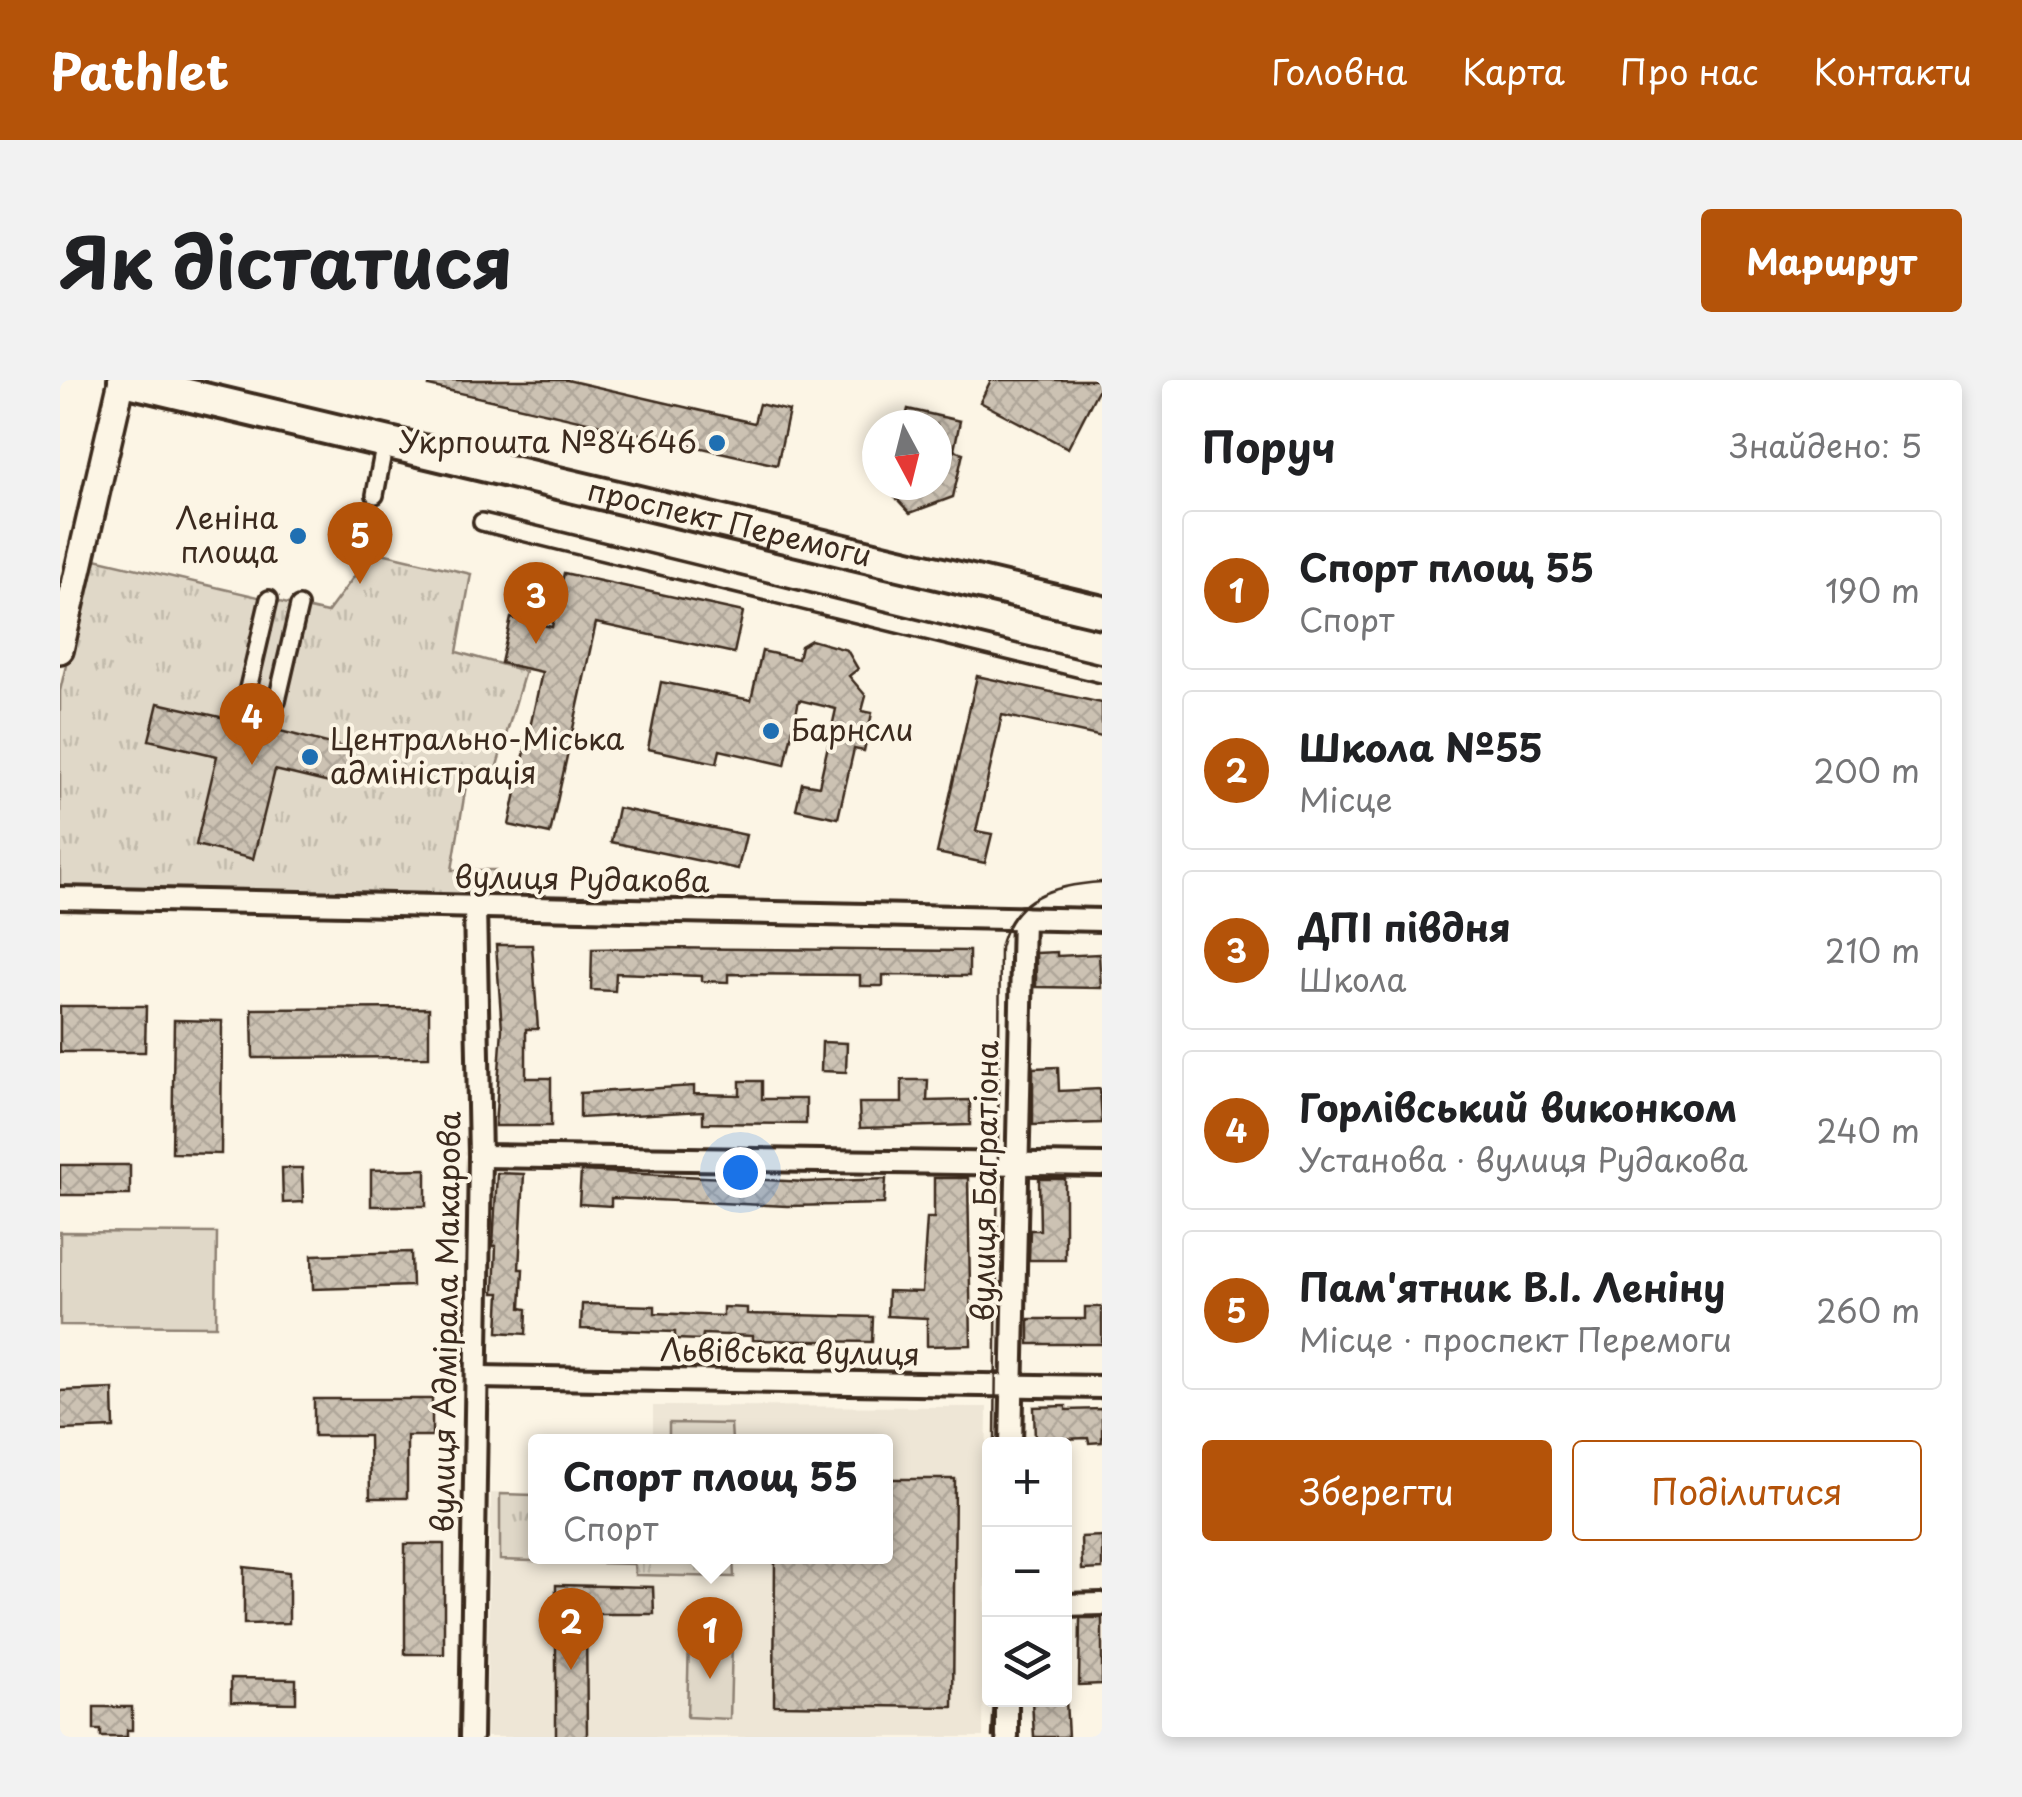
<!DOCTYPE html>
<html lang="uk">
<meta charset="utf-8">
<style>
body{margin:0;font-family:"Playpen Sans",sans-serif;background:#f2f2f2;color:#202124}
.controls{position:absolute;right:30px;bottom:30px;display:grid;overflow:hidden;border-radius:10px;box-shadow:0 5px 15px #0003}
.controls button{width:90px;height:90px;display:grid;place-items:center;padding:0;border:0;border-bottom:2px solid #e0e0e0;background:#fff;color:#202124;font:50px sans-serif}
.compass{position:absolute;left:802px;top:30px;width:90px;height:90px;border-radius:50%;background:#fff;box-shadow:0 5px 15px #0003;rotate:173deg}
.you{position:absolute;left:680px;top:792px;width:35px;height:35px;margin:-25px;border:8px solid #fff;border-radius:50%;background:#1a73e8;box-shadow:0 0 0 15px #1a73e833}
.badge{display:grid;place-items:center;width:65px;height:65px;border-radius:50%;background:#b45309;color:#fff;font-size:32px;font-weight:700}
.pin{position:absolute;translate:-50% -82px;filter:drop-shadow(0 2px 5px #0008)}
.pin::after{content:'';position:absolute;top:52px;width:35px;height:30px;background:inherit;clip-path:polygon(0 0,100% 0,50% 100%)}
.popup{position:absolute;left:468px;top:1054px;width:365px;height:130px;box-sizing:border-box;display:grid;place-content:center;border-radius:10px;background:#fff;filter:drop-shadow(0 2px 8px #0005);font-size:32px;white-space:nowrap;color:#757577}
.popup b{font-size:38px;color:#202124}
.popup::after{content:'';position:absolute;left:50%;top:100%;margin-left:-20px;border:20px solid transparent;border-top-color:#fff}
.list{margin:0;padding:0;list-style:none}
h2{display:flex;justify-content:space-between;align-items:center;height:130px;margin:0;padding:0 40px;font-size:42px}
h2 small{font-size:32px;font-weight:400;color:#757577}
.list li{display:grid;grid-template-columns:65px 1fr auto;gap:30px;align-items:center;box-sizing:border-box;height:160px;margin:0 20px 20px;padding:0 20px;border:2px solid #e0e0e0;border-radius:10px}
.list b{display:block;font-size:38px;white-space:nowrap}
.list p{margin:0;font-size:32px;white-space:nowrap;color:#757577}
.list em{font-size:32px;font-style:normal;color:#757577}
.actions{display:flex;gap:20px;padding:30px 40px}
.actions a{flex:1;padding:22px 0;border:2px solid #b45309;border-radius:10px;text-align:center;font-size:35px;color:#b45309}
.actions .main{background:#b45309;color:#fff}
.icon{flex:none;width:55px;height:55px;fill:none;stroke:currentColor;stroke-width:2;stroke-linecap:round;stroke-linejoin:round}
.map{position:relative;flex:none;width:1042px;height:1357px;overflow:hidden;border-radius:10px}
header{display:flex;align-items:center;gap:60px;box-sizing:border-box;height:140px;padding:0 50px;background:#b45309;color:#fff}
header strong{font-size:48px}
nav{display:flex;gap:55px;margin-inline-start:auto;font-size:35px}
.intro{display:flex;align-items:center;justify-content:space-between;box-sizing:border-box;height:240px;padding:0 60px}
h1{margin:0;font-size:70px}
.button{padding:25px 45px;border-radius:10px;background:#b45309;color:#fff;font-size:35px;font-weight:700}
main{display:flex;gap:60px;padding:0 60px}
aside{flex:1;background:#fff;border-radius:10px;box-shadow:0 5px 15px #0003}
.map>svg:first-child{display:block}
</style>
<header>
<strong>Pathlet</strong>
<nav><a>Головна</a><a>Карта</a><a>Про нас</a><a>Контакти</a></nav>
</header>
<div class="intro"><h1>Як дістатися</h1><a class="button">Маршрут</a></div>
<main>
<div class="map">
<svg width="1042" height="1357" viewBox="0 0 1042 1357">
<defs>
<pattern id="park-tufts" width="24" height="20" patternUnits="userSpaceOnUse" patternTransform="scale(2.5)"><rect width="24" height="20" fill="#e0d8c8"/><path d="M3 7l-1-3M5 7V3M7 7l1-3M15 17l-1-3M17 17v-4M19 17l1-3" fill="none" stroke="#c1baab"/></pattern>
<pattern id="building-cross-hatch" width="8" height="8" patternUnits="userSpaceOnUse" patternTransform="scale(2.5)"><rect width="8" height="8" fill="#ccc2b3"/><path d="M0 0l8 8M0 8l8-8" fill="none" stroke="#b0a79a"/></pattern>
</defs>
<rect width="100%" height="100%" fill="#fcf5e5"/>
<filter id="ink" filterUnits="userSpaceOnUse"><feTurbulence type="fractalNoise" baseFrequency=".01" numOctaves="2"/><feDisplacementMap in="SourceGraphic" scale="20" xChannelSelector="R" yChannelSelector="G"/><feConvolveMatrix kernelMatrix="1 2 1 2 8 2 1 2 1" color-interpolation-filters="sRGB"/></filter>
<g filter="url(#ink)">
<path fill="#eee6d6" d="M593,1026L927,1027L923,1357H426L431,1113L475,1115V1176H825V1062L593,1061Z"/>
<g fill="url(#park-tufts)" stroke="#8e8173" stroke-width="2.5">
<path d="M313,171L411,194L397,272L465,291L436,389L409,387L392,490H435L425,532L0,524V311L31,178L267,233Z"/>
<path d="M609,1043L671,1044L672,1061H609Z"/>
<path d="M440,1114L475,1115V1176L673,1177L674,1197L575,1195L574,1184L440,1180Z"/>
</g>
<g fill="#e0d8c8" stroke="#8e8173" stroke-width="2.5">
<path d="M0,852L157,853L156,946L0,945Z"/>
<path d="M629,1259L672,1260L670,1339L627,1337Z"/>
</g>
<g fill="url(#building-cross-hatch)" stroke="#3b2a1e" stroke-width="2.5">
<path d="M370,0H507L694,43L699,24L729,31L717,85L369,6Z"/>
<path d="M931,0H1042V2L1008,68L920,22Z"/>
<path d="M848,29L900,41L894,70L903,73L893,117L850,133L824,105H877V45H844Z"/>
<path d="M504,193L683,232L674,273L536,243L490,454L449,445L482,292L441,283L451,238L492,247Z"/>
<path d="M751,260L787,270L798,289L789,296L806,316L802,331L812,333L804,371L794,369L778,438L736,429L742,403L759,406L776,329L739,320L725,385L660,370L657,383L588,369L601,302L691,320L702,271L738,279L741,266Z"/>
<path d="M917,296L1042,323V357L942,335L916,451L932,454L925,483L877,473Z"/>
<path d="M98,323L183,342L192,355L205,347L294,370L286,407L215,390L193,479L136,465L157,376L89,360Z"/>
<path d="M558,428L686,455L678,489L551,462Z"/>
<path d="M436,565H472L478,649H466V698H491V746H435L442,649Z"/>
<path d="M595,568L909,571V596L823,595V606H800V595L668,594V602L642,601V596L556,593L555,611L531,610L532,569Z"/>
<path d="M997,572V576L1039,574L1041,608L976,607V573Z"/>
<path d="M0,626H86L85,672H0Z"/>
<path d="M369,628V677L193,678L192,629Z"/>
<path d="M114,640L162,641L161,774L112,773Z"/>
<path d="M762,662L787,663L786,692L761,691Z"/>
<path d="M998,687L999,711L1040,709L1042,743L973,745V688Z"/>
<path d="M842,700H868L867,721L910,720V745L800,748L799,723H842Z"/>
<path d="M680,701H702V719H746V744L643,743V731L520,738V713L634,706V714L680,715Z"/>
<rect x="0" y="785" width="70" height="30"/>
<path d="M222,788H242L243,822L223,823Z"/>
<path d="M366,789V826H311V790Z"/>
<path d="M521,791L746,802L826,799L824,824L727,826L551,818V826L519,824Z"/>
<path d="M437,793L464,794L459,889H463L461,928L467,929L466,954L438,952L440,913H434L436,866H433Z"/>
<path d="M874,798H908L911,965L867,966V938L827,936L828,911L862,912L867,838H874Z"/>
<path d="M979,799H1005V880H969L970,850H980Z"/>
<path d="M351,872L352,906L253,909L252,875Z"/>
<path d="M522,924L595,926V933L663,936V927L687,928V934L813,937L812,962L693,960V956L643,954L642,960L615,959V952L521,949Z"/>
<path d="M1025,927H1042V964H969V939H1025Z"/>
<path d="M53,1009L54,1048L0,1050V1011Z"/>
<path d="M254,1019H372V1056H347V1118H310L309,1056H254Z"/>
<path d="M1006,1026V1030L1042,1029V1062L1029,1063L1028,1058L975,1060L974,1027Z"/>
<path d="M825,1099H895L893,1327L714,1325L715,1176H825Z"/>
<path d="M1042,1156V1189L1022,1190L1021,1157Z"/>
<rect x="345" y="1164" width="39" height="110"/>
<path d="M184,1187L229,1192V1243L184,1244Z"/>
<path d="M496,1205L593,1207L594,1234H526L527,1357H496Z"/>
<path d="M1020,1238H1042V1304L1019,1305Z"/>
<path d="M171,1298L236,1299V1323L171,1322Z"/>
<path d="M972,1320H1006L1008,1357H974Z"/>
<path d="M34,1327H72V1350H67V1357H41V1350H34Z"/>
</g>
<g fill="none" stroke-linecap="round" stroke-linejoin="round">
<defs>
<g id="pedestrian">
<path d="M315,115L325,62"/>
<path d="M422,142L1042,294"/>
<path d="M209,219L187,313L217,321L239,226"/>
<path d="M194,344L201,317"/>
</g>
<g id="minor">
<path d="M0,518L1042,540"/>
<path d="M420,776L1042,785"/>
<path d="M418,997L1042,1007"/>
<path d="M951,1064L963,538"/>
<path d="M1004,1225L1042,1224"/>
<path d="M411,1357L420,776L415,527"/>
<path d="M947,1357V1320"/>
</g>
<path id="tertiary" d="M0,270L62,0"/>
<g id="secondary">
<path id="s1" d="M64,0L1042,232"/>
</g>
</defs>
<use href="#pedestrian" stroke="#3b2a1e" stroke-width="22"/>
<use href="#minor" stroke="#3b2a1e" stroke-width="28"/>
<use href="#tertiary" stroke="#3b2a1e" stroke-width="32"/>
<use href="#secondary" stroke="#3b2a1e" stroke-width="38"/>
<use href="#pedestrian" stroke="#fcf5e5" stroke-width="15"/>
<use href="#minor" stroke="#fcf5e5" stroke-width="20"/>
<use href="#tertiary" stroke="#fcf5e5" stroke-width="25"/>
<use href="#secondary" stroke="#fcf5e5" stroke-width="30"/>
<g stroke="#3b2a1e" stroke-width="2.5">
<path d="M935,1064L940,568C952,516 994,505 1042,502"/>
<path d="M932,1357L934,1320"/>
</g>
</g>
</g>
<g fill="#1f6fb2" stroke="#fcf5e5" stroke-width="4">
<circle cx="657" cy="63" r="10"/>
<circle cx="238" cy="156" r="10"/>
<circle cx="711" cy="351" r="10"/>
<circle cx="250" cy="377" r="10"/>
</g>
<g text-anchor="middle" stroke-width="8" stroke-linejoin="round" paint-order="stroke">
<g font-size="30" fill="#3b2a1e" stroke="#fcf5e5" text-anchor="end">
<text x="637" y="73">Укрпошта №84646</text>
<text x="218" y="149">Леніна<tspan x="218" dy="34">площа</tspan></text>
<text x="731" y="361" text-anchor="start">Барнсли</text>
<text x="270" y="370" text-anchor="start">Центрально-Міська<tspan x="270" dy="34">адміністрація</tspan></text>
</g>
<g font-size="30" fill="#3b2a1e" stroke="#fcf5e5">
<text dy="10" stroke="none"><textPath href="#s1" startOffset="622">проспект Перемоги</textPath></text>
<text transform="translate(522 500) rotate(1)" y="10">вулиця Рудакова</text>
<text transform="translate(926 801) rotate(-89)" y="10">вулиця Багратіона</text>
<text transform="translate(387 942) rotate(-89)" y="10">вулиця Адмірала Макарова</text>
<text transform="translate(730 973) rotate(1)" y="10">Львівська вулиця</text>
</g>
</g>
</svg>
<div class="controls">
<button>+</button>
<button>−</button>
<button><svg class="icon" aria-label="layers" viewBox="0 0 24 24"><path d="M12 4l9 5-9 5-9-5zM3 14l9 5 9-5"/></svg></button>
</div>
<svg class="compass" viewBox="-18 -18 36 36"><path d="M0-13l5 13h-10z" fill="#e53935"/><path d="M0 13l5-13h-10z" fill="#757577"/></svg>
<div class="you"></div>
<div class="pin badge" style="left:650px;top:1299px">1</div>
<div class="popup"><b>Спорт площ 55</b>Спорт</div>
<div class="pin badge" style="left:511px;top:1290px">2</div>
<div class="pin badge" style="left:476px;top:264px">3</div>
<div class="pin badge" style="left:192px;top:385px">4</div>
<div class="pin badge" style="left:300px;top:204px">5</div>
</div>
<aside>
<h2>Поруч<small>Знайдено: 5</small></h2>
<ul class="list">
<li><span class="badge">1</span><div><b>Спорт площ 55</b><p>Спорт</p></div><em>190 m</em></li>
<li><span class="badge">2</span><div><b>Школа №55</b><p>Місце</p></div><em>200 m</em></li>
<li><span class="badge">3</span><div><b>ДПІ півдня</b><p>Школа</p></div><em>210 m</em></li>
<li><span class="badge">4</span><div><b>Горлівський виконком</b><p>Установа · вулиця Рудакова</p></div><em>240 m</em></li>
<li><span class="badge">5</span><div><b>Пам'ятник В.І. Леніну</b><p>Місце · проспект Перемоги</p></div><em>260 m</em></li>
</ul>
<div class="actions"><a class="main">Зберегти</a><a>Поділитися</a></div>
</aside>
</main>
